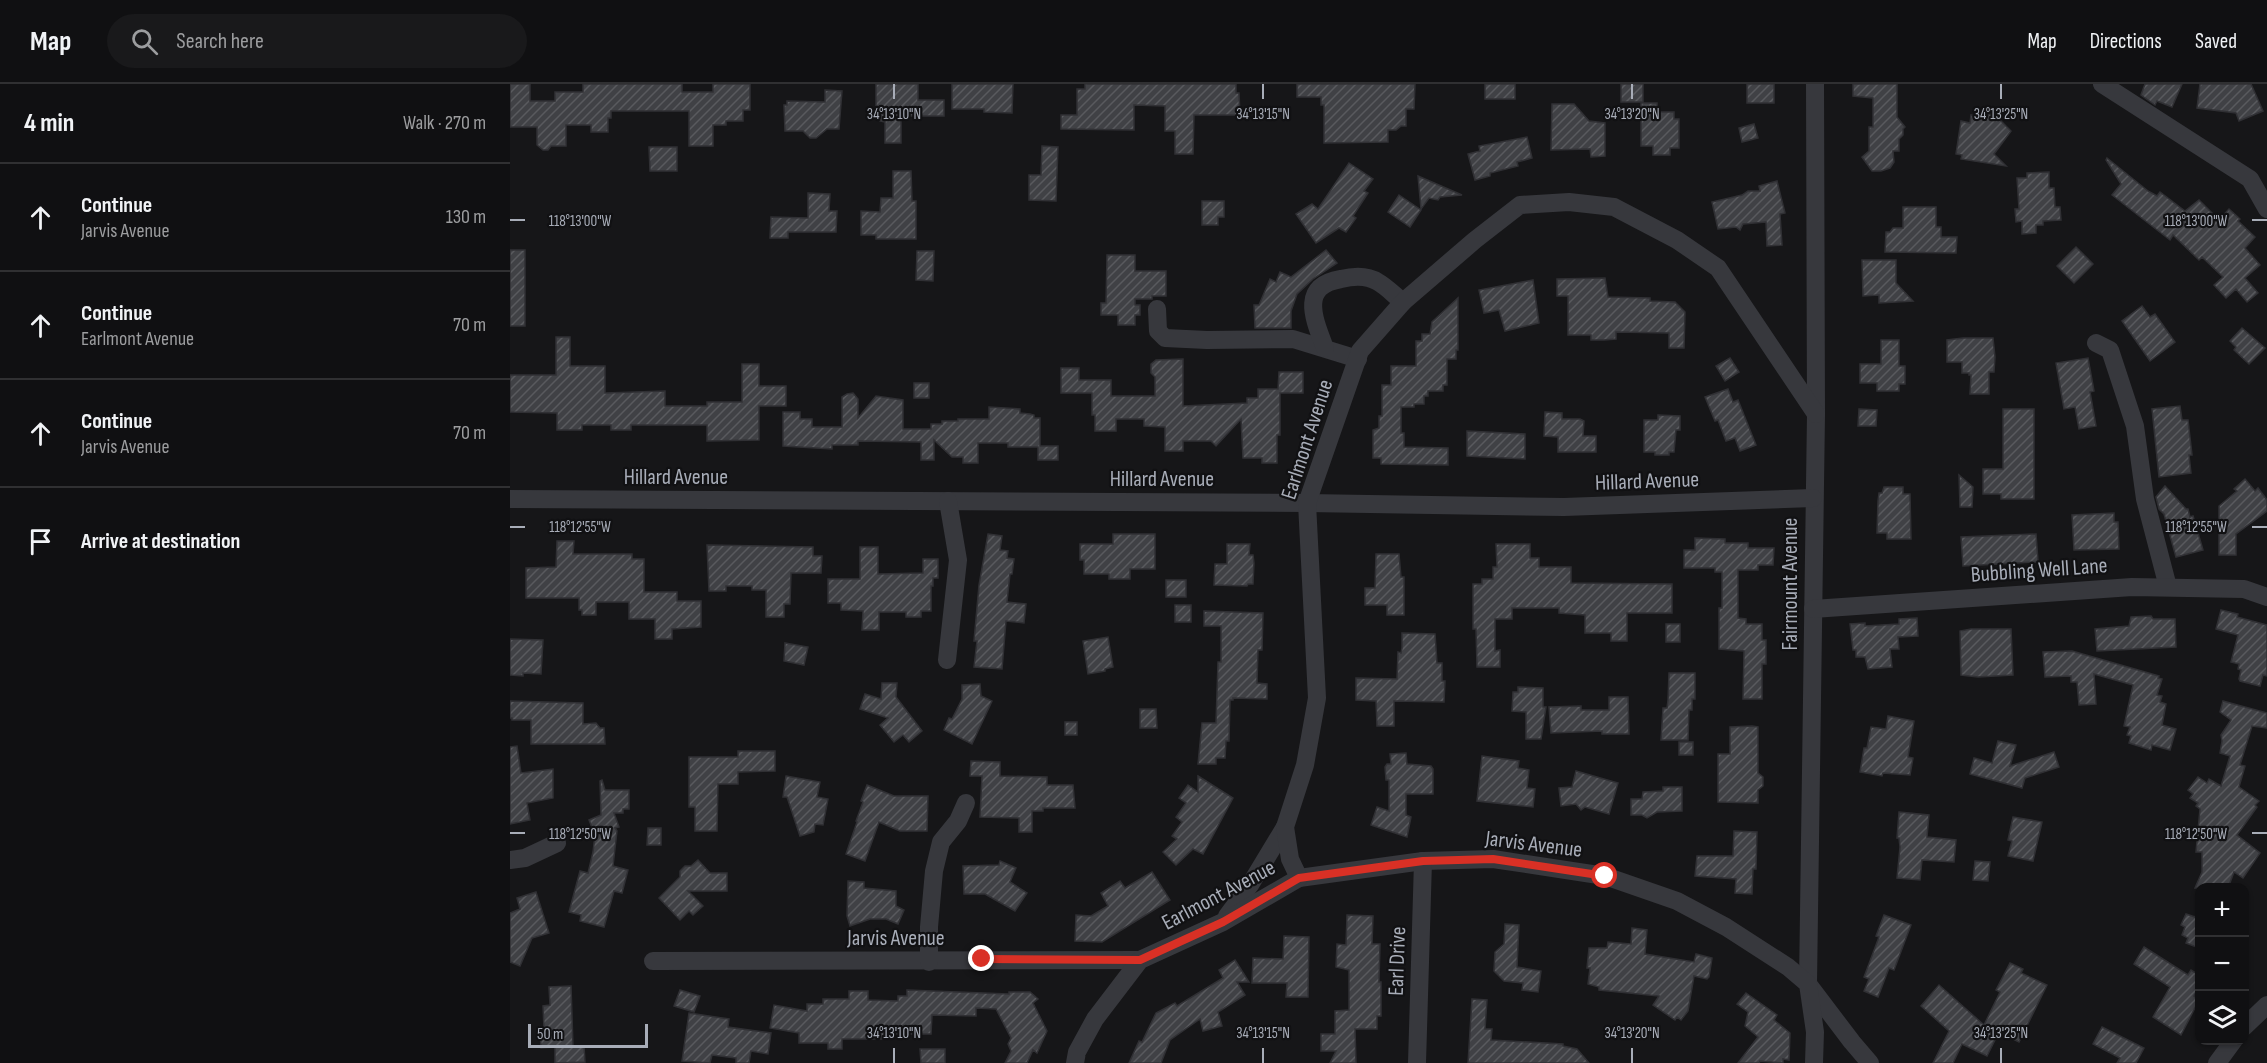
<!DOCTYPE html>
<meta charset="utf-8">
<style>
body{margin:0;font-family:"Sofia Sans Condensed",sans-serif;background:#19191b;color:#f1f3f6}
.controls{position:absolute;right:18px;bottom:18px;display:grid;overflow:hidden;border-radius:12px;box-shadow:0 2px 4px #0004}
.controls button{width:54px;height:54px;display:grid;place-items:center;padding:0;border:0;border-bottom:2px solid #303032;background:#101012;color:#f1f3f6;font:30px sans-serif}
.scale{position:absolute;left:18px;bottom:15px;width:120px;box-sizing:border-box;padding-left:6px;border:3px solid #a8adb8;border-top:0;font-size:16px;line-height:21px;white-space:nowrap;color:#a8adb8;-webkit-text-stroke:4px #111113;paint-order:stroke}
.stop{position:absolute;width:18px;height:18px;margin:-14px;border:4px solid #d93025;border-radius:50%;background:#fff}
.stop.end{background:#d93025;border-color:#fff;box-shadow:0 2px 6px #0008}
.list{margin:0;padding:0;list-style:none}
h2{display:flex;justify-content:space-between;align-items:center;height:78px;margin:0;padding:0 24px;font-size:26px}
h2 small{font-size:20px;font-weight:400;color:#9c9d9f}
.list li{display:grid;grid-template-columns:39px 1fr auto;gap:18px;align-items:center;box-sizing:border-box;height:108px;padding:0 24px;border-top:2px solid #303032}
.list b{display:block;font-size:22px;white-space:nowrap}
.list p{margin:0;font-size:20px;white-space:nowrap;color:#9c9d9f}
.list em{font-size:20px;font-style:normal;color:#9c9d9f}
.icon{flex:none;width:33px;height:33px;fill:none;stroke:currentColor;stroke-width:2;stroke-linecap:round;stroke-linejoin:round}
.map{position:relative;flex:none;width:1757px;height:979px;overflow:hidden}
header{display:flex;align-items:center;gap:36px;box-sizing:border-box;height:84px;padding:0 30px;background:#101012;border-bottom:2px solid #303032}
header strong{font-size:28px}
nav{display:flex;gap:33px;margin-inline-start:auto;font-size:21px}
.search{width:420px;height:54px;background:#19191b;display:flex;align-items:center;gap:15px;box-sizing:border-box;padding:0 21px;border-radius:33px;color:#9c9d9f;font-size:22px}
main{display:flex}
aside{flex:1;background:#101012}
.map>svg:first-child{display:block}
</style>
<header>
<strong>Map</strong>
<div class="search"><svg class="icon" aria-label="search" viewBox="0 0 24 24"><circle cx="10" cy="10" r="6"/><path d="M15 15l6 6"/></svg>Search here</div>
<nav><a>Map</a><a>Directions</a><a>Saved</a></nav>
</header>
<main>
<aside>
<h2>4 min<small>Walk · 270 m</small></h2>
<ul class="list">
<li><svg class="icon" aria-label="ahead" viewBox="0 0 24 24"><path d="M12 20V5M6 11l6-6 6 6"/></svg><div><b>Continue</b><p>Jarvis Avenue</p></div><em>130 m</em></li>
<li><svg class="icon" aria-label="ahead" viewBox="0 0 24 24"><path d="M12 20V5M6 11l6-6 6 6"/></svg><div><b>Continue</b><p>Earlmont Avenue</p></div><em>70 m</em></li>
<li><svg class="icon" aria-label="ahead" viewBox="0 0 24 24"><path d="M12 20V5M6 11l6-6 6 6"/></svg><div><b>Continue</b><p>Jarvis Avenue</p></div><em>70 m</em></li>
<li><svg class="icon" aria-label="arrive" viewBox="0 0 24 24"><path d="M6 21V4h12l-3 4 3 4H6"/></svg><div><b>Arrive at destination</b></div></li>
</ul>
</aside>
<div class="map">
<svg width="1757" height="979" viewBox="0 0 1757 979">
<defs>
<pattern id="building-hatch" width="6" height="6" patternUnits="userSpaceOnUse" patternTransform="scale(1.5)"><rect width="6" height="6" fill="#404145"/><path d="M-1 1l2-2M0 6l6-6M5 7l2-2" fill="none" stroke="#595a5e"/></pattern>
</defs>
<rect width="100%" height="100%" fill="#161618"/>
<g fill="url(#building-hatch)" stroke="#303034" stroke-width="1.5">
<path d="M0,0H20V17H45V8H73V0H172V8H203V0H240V26H233V37H216V41H203V62H179V27H101V34H98V48H81V41H56V62H41L38,66H33L27,61V43H0Z"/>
<path d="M366,0H408V16H434V32H391V59H375V38L370,37V26H366Z"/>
<path d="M442,0H503L502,29L474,28V25H442Z"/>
<path d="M575,0H726V9H729L730,31H684L683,70H665V47H655V22L624,21V46L551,45V31H567V5H575Z"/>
<path d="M787,0H905L904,25H896V42H891L886,46H878V58L814,59V21H811V13H787Z"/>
<rect x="975" y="0" width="30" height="15"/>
<rect x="1111" y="0" width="22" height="18"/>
<rect x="1237" y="0" width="27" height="19"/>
<path d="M1343,0H1387V33L1395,43L1393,45V51L1389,55V67H1383L1384,78L1380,84L1371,87H1362L1352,73L1359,67V43H1363V14L1343,12Z"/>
<path d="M1635,0H1672L1662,23L1647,17L1645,21L1631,11Z"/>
<path d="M1690,0H1741L1753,27L1729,37L1726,29L1687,24Z"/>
<path d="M315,6L332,7L329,45H317L306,54H300L293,47H275L274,21H277V17L315,18Z"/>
<path d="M1131,19H1147V28H1164V35H1169V64H1160V71H1143V62H1131Z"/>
<path d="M1042,20H1064L1079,37L1095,39V72L1081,73L1080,65L1041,66Z"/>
<path d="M1482,28L1501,47L1484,70L1496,82L1451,75L1452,71L1446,70L1451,37L1460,39L1461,31L1474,34Z"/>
<path d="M1244,40L1248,54L1232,58L1229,44Z"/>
<path d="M1017,53L1022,74L1007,78L1008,82L980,89V92L965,96L958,70L970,67L969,62Z"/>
<path d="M532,62L548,63L546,117L519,116V91H531Z"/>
<path d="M139,63H167V87H140Z"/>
<path d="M1597,74L1638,107L1647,112L1650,108L1675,127L1689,116L1709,136L1719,125L1730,135L1728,137L1745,153L1735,164L1750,181L1735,194L1748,209L1737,218L1726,205L1716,214L1704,201L1713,193L1692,173L1689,176L1663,151L1660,156L1602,111L1611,100L1596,76Z"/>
<path d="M839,79L863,95L854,107L858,109L843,132L846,134L836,148L829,144L806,159L786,130L802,120L808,125Z"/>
<path d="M383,87H401L402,117H406V155H366V151H351V127L370,128L371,114H383Z"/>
<path d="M1539,88V104H1544L1545,123H1550L1551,136L1533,137V141H1526V149L1512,150V137L1506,138L1505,125H1509L1507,94H1517V89Z"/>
<path d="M908,92L952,111L930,113L928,116L919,114L911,125Z"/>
<path d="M1267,97L1275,129L1270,130L1272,161L1257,162L1256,138L1233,140L1230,146L1226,143L1208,145L1202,118L1232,111L1238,107H1250L1249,102Z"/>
<path d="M298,109L320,110L319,127H327L326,148H278V154H260L261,133L298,134Z"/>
<path d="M889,111L911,126L900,143L878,128Z"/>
<path d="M692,117H714V133H708V141H692Z"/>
<path d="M1393,123H1426V143H1431V153H1447L1446,169L1375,168L1376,148H1380L1383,144H1393Z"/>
<path d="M1566,163L1583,180L1564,199L1547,182Z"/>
<rect x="0" y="166" width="15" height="76"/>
<path d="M816,166L827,179L803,195L787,210L781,227V244H745L744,221H749L760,195L766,198L770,188L781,193Z"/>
<path d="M407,167H424L423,197L406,196Z"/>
<path d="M597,171H625V187H656V212H642V215H625V221H630V231H625V241H608V231H591V219H596Z"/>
<path d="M1352,176H1386V199L1403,217L1369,219V211L1353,212Z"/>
<path d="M1095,194L1098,213L1140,214V217L1165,218L1175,228L1174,264H1159V249L1106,248V255L1094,256H1081V251H1058V212H1047V195Z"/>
<path d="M1023,196L1029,239L995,247L989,226L974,229L969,206Z"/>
<path d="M948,214V266H946V275H937V301H933V307H918V312H914V320H904V323H891V349H894V363L938,364V381L871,380V374H863V346L869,344V332H872V301H881V282H906V257H912V250H920L922,238Z"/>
<path d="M1632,222L1640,233L1645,230L1665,258L1640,277L1612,237Z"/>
<path d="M1732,244L1755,264L1739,280L1724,266L1726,263L1720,257Z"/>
<path d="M46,253H60V282H95V309L155,307V322H197V318H232V280H249V302H276V322H249V356L197,357V341H121V346H101V341H72V346H47V329L0,328V291H46Z"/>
<path d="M1453,254H1483L1485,273L1484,288H1479V310H1460L1461,291H1459V289H1452V278H1437V256Z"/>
<path d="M1371,256H1389V282H1395V300H1389V307H1367V299H1350V280H1371Z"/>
<path d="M1220,274L1229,288L1215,297L1206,282Z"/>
<path d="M1578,274L1584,307L1580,308L1586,342L1569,345L1565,323L1554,325L1546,279Z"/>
<path d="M673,275V322L737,319V314H748V305H768L769,288H793V309H770V351H767V379H752V374H733L731,335L706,362L701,357H673V367H655V343L634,342V335H606V347H585V331H582V309H551V284H569V296H601V312H645V293L641,289V280L646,276Z"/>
<rect x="404" y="299" width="15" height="15"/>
<path d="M1218,305L1223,318L1228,316L1246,361L1230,367L1225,354L1216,357L1208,336L1205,337L1195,313Z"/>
<path d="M343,309L348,315V334L366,312L393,316V345H421V340H432V337H448V335H479V323L510,325V329L520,330L524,331V334H530V362H548V376H528V363H498V359H468V379H453V373H442L424,356V376H411V358L348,357V361H322V365L273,362V328H290V335H302V343H332V313L337,310Z"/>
<path d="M1670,322L1672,336H1678L1682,371H1679L1681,389L1649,393L1642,325Z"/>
<path d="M1349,325L1367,326L1366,342H1348Z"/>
<path d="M1493,325H1524V415H1491V410H1473V385H1493Z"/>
<path d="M1035,328L1052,329V335H1070L1074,337L1073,352H1086V368H1048V353L1034,352Z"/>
<path d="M1148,331L1170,332V346H1166L1164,368H1159V371H1145V368H1134V336H1148Z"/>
<path d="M957,347L1015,350V375L957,372Z"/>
<path d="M1449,391L1463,403L1462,423H1450Z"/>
<path d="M1735,395L1745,407L1748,404L1757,416V427L1726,450V471H1709V422L1727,407L1724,405Z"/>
<path d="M1655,402L1676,425H1678L1680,433L1683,432L1693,466L1666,473L1654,430L1649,425L1646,413Z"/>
<path d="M1374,403H1393V410H1400L1401,455H1377V449H1367L1368,417L1369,409H1372Z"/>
<path d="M1604,429V438H1608L1609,465L1564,466L1562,431Z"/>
<path d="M478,450L492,452L490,466L498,467L497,474L504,475L502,490H500L497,518L516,520L514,539L496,537L492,585L464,583L467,557H464L469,501Z"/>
<path d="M603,450H645V485H620V495H599V490H574V476H570V460H603Z"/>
<path d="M1526,450L1528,477L1526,478L1453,482L1451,453Z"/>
<path d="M1185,454L1215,455V459H1238V464H1264L1263,481H1248V486H1228V534L1236,535V540H1252V556H1256V580H1252V615H1233L1234,567L1209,565V524H1212V488H1205V484H1174V466H1185Z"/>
<path d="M47,457H64L63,470H122V475H134V508H167V517H191V543L162,545V555H145V535H119V518H86V531H72V526H69V514H16V484L46,483Z"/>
<path d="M717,460H740L739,471H743L744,479L743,500H738L737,502L704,501L705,480H717Z"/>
<path d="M986,460H1020V474H1029V483H1061V499L1162,500V529H1117V557H1101V549H1075V531L1049,529V524H1002V535H985V567L990,566V583H967L966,545H963V500H972V495H983V483H987Z"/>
<path d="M197,461L303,463V472H312L311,489H281L280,520H274V533H256V506H242V502H216V507H199Z"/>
<path d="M350,463H368V490L413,489V475H428V494H423V502H421V527H411V533H396V528H369V546H352L353,527L331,526V519H318V495H350Z"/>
<path d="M866,470H889L891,493H894V531H877V521H855V504H865Z"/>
<rect x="656" y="496" width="20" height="17"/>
<rect x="665" y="521" width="16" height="17"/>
<path d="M1711,526L1728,530L1727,533L1757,541V592L1753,591L1750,602L1730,597L1729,595L1731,586L1728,585L1729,580L1721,578L1728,551L1706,545Z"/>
<path d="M694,527L753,529L752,566H748L747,599L757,600V615L723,614V616H720L719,657H716L715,674H706V680H688L692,639H706L708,578H711V542H694Z"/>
<path d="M1641,532L1643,535H1665L1666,563L1587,567L1585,545L1619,542L1621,533Z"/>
<path d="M1407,534L1408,552L1388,553L1389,565H1380L1382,583L1358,585L1355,573H1346V566H1343L1340,540L1355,539V542L1389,540V535Z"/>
<rect x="1156" y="540" width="14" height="18"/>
<path d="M1461,545H1501L1503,591L1468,593L1451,591L1450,547Z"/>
<path d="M892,549L925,550L927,579H932V597H935L934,618L884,617V642H867L866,617L846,616V594L887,595L888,568L891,569L892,564Z"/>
<path d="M598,553L603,583L595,585V587L578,590L573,557Z"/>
<path d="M0,555L33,556L31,590L13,589V592L0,591Z"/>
<path d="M275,559L298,563L294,581L274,577Z"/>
<path d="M1562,567L1649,592L1648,594L1652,595L1647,611L1652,612L1650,618L1656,620L1652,641L1666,645L1660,666L1642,661L1641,666L1619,659L1621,652L1617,651L1620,643L1614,642L1623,601L1584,590L1586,620L1569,621L1567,598H1561V592L1535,593L1533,568Z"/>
<path d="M1159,589H1185V615H1182V626H1179L1178,656H1151L1153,624H1157L1158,616Z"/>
<path d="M372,599H387L386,613L412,647L399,658L393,651L384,658L370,641L378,634L350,625L355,610L371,615Z"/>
<path d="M470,600L471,612L482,617L462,660L434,646L439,634L442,635L452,615V601Z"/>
<path d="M1008,603L1033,604V623H1036L1031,655H1016V628L1002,627L1003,608H1008Z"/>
<path d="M1099,613H1118L1119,650H1092V647L1041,649L1039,623L1071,622V626H1099Z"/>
<path d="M0,617L73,619V640L86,639L90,644H94L95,660H21V636H2V634H0Z"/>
<path d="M1713,617L1757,629V644L1742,642L1730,681L1735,682L1729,703L1749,717L1745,721L1747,723L1727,751L1750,769L1733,794L1724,788L1718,804H1685L1692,788V768H1686L1690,725L1686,722L1688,719L1680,714L1683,710L1678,706L1688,693L1697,699L1699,695L1711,702L1720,672L1710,669L1712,657L1711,651L1721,636L1710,628Z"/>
<path d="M630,625H646L647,644H630Z"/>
<path d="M1378,632L1404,637L1398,673L1403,674L1400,691L1373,689L1372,692L1350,688L1354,664H1357L1361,643L1376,645Z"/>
<rect x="555" y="638" width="12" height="13"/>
<path d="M1242,642L1248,643V689L1253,693V702L1248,706V719L1208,718V670H1220V643Z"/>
<path d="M1488,657L1506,661L1500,682L1544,668L1549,683L1515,694L1512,704L1460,690L1464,674L1482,679Z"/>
<rect x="1169" y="658" width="14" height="13"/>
<path d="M7,662L11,689L43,685V714L17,719L20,736L0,740V663Z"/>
<path d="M228,667H265V687L228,688V700H208L207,747H185V723H179V673H228Z"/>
<path d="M896,669L897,680L921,682L923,685V710H896V731L901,733L897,753L861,741L867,723L879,727V696H876L875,683L877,680H881L880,670Z"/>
<path d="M972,672L1009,677L1008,684L1019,686L1017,704L1025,705L1023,723L967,717Z"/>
<path d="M461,677L490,678V692L537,693V701H563L565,724H533V727H522V748H509V734L470,733L472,692H460Z"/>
<path d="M1066,687L1108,699L1099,730L1075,723L1071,726L1066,720L1051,722L1049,704L1062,703Z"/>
<path d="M276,692L310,698L307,713L318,715L313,741L305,740L304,748L290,752L277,713H273Z"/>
<path d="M688,692L723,714L693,770L683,765L666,781L653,768L667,755L662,752L672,738L666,733L676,719L669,714L678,701L688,708Z"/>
<path d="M92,696L95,706H119V725H113V729H104L109,743L105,744L107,747L103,782L118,786L112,809L104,807L94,843L70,837L71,831L59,828L70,787L78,789L83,768L85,751L79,736L91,731L90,697Z"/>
<path d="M357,701L384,712H418L417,747H390L369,738L355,777L336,770L347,738L346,737L353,718L351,717Z"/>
<path d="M1153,703H1172V727L1147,728L1137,734L1132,731H1121V715H1132L1133,708L1153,707Z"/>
<path d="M1389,728L1419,731L1417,753L1446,756L1444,778L1412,776L1410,796L1387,794L1390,763L1389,754H1387Z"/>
<path d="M1503,733L1532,738L1523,777L1498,772L1502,757L1498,756Z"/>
<path d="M138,744H151V761H137Z"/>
<path d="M1224,747L1247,748L1246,785H1243L1242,810L1225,809L1226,795L1185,792L1187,772H1223Z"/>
<path d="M188,776L200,789H217V807H178L193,822L183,831L179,827L170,836L149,814L170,793V787L175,782H181Z"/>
<path d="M490,777L506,784L500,798L517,809L505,827L475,810H454L453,782L489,781Z"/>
<path d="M1465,777L1480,778L1478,797L1463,796Z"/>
<path d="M642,788L660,816L592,858L565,857L566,831L581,832L598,822L591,809L610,797L615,804Z"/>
<path d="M338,797L354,798V804L386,807V822L394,826L388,840L376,835H360L340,842L337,832Z"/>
<path d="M26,808L39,849L22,854L10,882L0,878V829L10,825L7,814Z"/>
<path d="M1688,826H1689V864L1676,859L1678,854L1672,851L1675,843L1671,841L1676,830L1685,833Z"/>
<path d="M837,831L863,832L862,860H870L869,898H871V932H867V945H845L846,979H820L826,967H811V950H825V927L839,926V886L826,883L827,860L836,861Z"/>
<path d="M1374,831L1401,841L1384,886L1379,884L1368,913L1354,907L1359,895L1354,893L1369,853L1366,852Z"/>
<path d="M995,840L1009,841L1007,883L1031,887L1028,908L1012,906L1013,899L994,897L984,887L985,868L994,860Z"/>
<path d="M1122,844L1137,846L1135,870L1184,878L1186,870L1202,874L1199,893L1197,895L1184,892L1178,927L1171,936L1167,933L1165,936L1143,921L1149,912L1089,906V903L1078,900L1080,884H1077L1079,864H1097L1098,858L1121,860Z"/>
<path d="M774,852L799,853L798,913H776L777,899H742L743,874L773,875Z"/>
<path d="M1634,863L1678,891L1681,886L1689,891V903L1684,912L1689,916L1671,951L1643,933L1660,903L1624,880Z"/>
<path d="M725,876L739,898H727L735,911L708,928L712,942L693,947L690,935L660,956L651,979H619L629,957L632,958L646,929L665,919L667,922L713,894L709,886Z"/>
<path d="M1500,879L1513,885L1511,889L1537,901L1509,958L1489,948L1477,972L1452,960L1443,979H1423L1439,947L1411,922L1429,901L1474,941L1490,908L1486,906Z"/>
<path d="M61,902L63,962H74L75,978L45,979V963L31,964L30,946L34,945L33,922L40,921L39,903Z"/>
<path d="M170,906L190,912L184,928L164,922Z"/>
<path d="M397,906L499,910V908H520L528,915L523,919L537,947L527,969L523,966L517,979H495L501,967L498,960L501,954L486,925L466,924V932L422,931L421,950H382V955H332V965H318V959H289V949L260,944L264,921L297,927V920H313V915H339V907H358V916L388,917V912H397Z"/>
<path d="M1236,909L1267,931L1264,936L1280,949L1279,976L1273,975V979L1250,977L1249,979H1228L1248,953L1235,942L1238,928L1227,920Z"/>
<path d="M962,915L977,916L975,945H982L981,956L1053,960V962L1067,965L1079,979H958Z"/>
<path d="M179,929L219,935L218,943L261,949L258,970L241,967L239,979H226V974L202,971L200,979L172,977Z"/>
<path d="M1592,943L1634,964L1626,979H1607L1610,974L1583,960Z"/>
<path d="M410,965H435V979H411Z"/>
</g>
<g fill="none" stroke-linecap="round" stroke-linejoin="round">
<g stroke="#37383d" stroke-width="18">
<path d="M1305,0L1306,330L1298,900L1342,958L1360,979"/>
<path d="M1592,0L1740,95L1757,125"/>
<path d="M647,225L648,247L655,254L697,256L783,255L848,275"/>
<path d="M1586,259L1600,266L1625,342L1635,415L1658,503"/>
<path d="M815,264C804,235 789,202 831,195C843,192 857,191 868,198C877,203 885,212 893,218"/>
<path d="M0,415L797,419L1054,423L1303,414"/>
<path d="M1303,525L1622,503L1734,505L1757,513"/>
<path d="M437,576L448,476L438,417"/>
<path d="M0,776L15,774L47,759"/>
<path d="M789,794L913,777L983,775L1095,792L1167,817L1216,843L1278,883L1298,900L1305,948L1304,979"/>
<path d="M717,832L740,801L775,743"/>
<path d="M143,877L630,876"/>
<path d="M419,878V843L424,787L431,758L448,737L456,719"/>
<path d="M1734,943L1757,921"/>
<path d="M565,979L567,968L585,935L630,876L713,838L789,794L780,775L775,743L795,681L807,614L797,419L850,267L893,218L965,156L1010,121L1059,118L1104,123L1167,156L1208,184L1306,330"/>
<path d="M907,979L913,777"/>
<path d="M1707,979L1724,956"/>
</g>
</g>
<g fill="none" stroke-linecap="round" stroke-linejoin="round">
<path stroke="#d93025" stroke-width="8" d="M472,875L630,876L713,838L789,794L913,777L983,775L1095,792"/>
</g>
<path fill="none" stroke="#a8adb8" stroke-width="2" d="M384,0V15M753,0V15M1122,0V15M1491,0V15M0,136H15M1742,136H1757M0,443H15M1742,443H1757M0,749H15M1742,749H1757M384,964V979M753,964V979M1122,964V979M1491,964V979"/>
<g text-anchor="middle" stroke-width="4.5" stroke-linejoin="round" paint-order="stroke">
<g font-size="22" fill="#a8adb8" stroke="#111113">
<text transform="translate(796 355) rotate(-72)" y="8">Earlmont Avenue</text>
<text x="166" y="400">Hillard Avenue</text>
<text x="652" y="402">Hillard Avenue</text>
<text transform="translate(1137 396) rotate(-2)" y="8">Hillard Avenue</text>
<text transform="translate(1529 485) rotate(-4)" y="8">Bubbling Well Lane</text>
<text transform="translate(1279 500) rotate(-90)" y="8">Fairmount Avenue</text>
<text transform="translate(1024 759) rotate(7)" y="8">Jarvis Avenue</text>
<text transform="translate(708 810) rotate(-28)" y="8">Earlmont Avenue</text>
<text x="386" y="861">Jarvis Avenue</text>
<text transform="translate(886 877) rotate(-88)" y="8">Earl Drive</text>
</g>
</g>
<g font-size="15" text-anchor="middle" fill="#a8adb8" stroke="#111113" stroke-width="4.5" stroke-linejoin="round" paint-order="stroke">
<text x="384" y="35">34°13'10"N</text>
<text x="753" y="35">34°13'15"N</text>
<text x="1122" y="35">34°13'20"N</text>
<text x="1491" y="35">34°13'25"N</text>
<text x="1686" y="142">118°13'00"W</text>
<text x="70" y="142">118°13'00"W</text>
<text x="1686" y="448">118°12'55"W</text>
<text x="70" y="448">118°12'55"W</text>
<text x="1686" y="755">118°12'50"W</text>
<text x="70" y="755">118°12'50"W</text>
<text x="384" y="954">34°13'10"N</text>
<text x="753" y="954">34°13'15"N</text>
<text x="1122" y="954">34°13'20"N</text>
<text x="1491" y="954">34°13'25"N</text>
</g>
</svg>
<div class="controls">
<button>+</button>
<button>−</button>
<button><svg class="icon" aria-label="layers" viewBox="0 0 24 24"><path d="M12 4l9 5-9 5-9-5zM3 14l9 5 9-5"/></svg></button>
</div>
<div class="scale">50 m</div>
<div class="stop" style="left:1095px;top:792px"></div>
<div class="stop end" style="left:472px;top:875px"></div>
</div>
</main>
